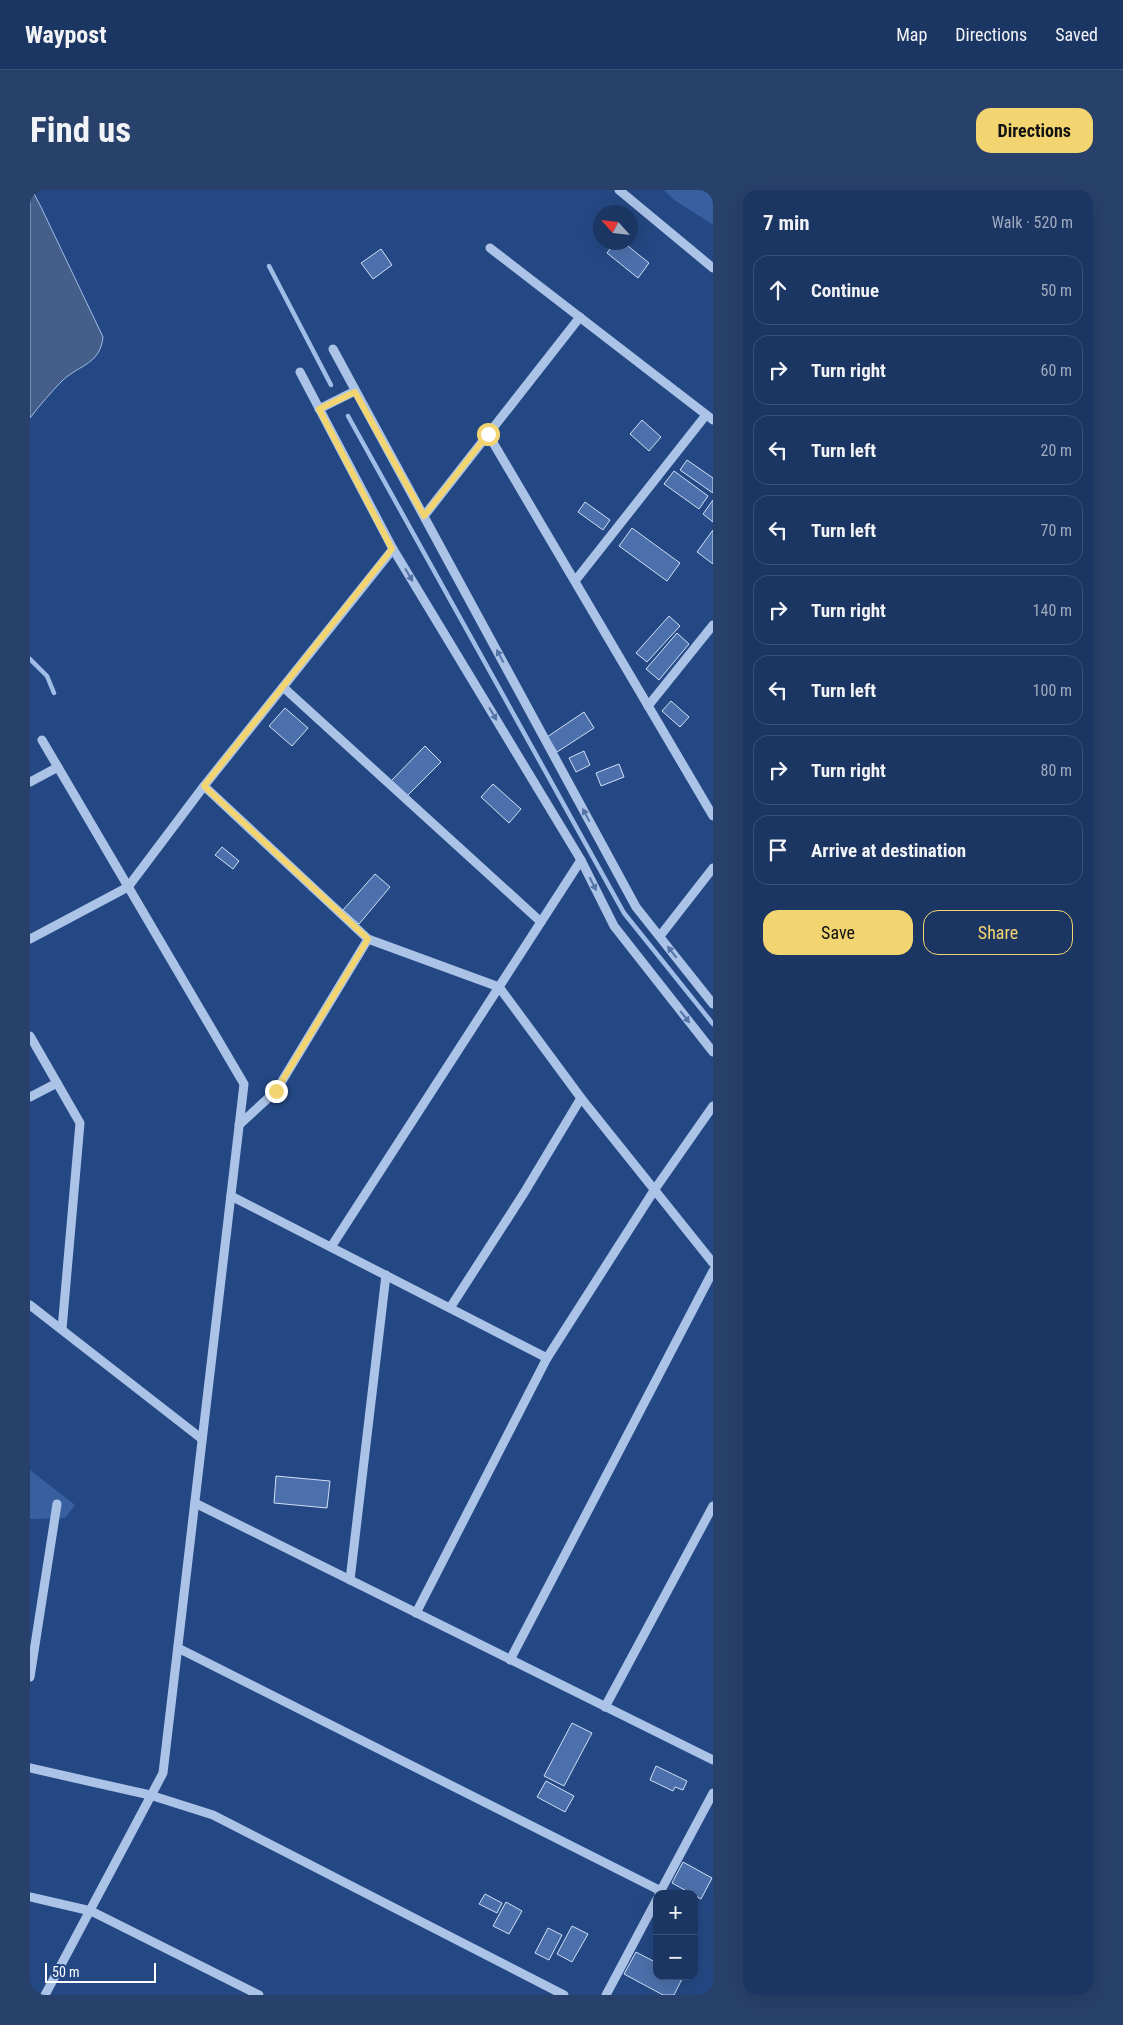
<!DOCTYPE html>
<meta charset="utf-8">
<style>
body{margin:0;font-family:"Roboto Condensed",sans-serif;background:#28416b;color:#f1f3f6}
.controls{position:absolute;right:15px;bottom:15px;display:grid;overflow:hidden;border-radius:10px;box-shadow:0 5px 20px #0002}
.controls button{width:45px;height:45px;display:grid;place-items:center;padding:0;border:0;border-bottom:1px solid #395077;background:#1b3662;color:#f1f3f6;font:25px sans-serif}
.compass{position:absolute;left:563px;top:15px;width:45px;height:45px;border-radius:50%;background:#1b3662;box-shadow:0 5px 20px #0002;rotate:297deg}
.scale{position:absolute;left:15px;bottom:12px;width:111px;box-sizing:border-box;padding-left:5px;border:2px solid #fff;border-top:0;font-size:14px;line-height:18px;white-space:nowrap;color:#fff;-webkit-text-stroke:4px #244883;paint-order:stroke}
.stop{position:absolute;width:15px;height:15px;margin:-11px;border:4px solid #f2d570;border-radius:50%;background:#fff}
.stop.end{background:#f2d570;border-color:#fff;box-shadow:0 1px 5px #0008}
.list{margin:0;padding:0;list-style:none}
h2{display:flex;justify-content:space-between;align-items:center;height:65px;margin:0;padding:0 20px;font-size:21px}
h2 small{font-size:16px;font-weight:400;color:#a0abbe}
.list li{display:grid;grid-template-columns:32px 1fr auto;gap:15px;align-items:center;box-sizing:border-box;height:70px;margin:0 10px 10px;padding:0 10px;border:1px solid #395077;border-radius:15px}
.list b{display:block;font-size:19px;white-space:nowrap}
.list em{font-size:16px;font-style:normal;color:#a0abbe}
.actions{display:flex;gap:10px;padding:15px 20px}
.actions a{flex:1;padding:11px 0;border:1px solid #f2d570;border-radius:15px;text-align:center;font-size:18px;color:#f2d570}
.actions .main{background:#f2d570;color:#111}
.icon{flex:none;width:28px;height:28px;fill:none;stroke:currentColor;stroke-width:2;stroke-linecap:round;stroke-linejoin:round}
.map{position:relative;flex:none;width:683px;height:1805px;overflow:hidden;border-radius:15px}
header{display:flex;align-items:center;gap:30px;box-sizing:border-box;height:70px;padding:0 25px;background:#1b3662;border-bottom:1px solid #395077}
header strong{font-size:24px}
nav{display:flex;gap:28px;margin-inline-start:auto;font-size:18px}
.intro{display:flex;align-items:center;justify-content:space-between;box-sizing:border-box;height:120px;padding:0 30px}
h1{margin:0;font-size:35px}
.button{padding:12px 22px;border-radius:15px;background:#f2d570;color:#111;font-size:18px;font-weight:700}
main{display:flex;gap:30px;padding:0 30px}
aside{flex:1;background:#1b3662;border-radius:15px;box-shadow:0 5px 20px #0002}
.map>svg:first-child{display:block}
</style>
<header>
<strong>Waypost</strong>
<nav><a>Map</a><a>Directions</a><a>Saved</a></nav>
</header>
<div class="intro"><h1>Find us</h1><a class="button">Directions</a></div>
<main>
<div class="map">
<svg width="683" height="1805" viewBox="0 0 683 1805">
<rect width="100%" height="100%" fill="#244883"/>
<g fill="#3860a0">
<path d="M634,0H683V35L643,9Z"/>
<path d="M0,1280L45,1315L35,1328L0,1329Z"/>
</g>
<path fill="#465f8a" stroke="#a0bde8" d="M0,0H2L11,17L73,147C70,174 51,174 33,190C21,202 10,215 0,228Z"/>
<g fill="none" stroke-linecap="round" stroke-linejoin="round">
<g stroke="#a0bde8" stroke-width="4.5">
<path d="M239,76L301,195"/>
<path d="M318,226L594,723L683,834"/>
<path d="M0,469L17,486L24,503"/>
</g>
</g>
<g fill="#4c70ab" stroke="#d0dff6">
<path d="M585,52H593L619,73L608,88L577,63Z"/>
<path d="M351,59L362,75L343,89L331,73Z"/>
<path d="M612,230L631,247L619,261L600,244Z"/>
<path d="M657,270L683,288V303L650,280Z"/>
<path d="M644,281L678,306L669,319L634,294Z"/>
<path d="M683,310V332L673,324Z"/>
<path d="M555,312L580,330L573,340L548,322Z"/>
<path d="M602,338L650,373L637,391L589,356Z"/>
<path d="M683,340V374L667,362Z"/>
<path d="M639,426L650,436L617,472L606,463Z"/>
<path d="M647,443L659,454L629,490L616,479Z"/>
<path d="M641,511L659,527L650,537L632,521Z"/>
<path d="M255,518L278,538L262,556L239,536Z"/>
<path d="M554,522L564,538L527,562L517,547Z"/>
<path d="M395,556L411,572L377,606L361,591Z"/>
<path d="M554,561L560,575L546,582L539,568Z"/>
<path d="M589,574L594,587L571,596L566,583Z"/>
<path d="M463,594L491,619L479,633L451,607Z"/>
<path d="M192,657L209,671L203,679L185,665Z"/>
<path d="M345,684L360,697L329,734L313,720Z"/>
<path d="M246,1286L300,1291L297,1318L244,1313Z"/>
<path d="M542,1533L562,1543L534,1596L514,1586Z"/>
<path d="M626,1576L657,1591L653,1600L645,1597L643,1601L620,1590Z"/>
<path d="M516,1591L544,1606L535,1622L507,1607Z"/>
<path d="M653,1672L682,1688L671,1709L642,1693Z"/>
<path d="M455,1704L472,1713L467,1723L449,1714Z"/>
<path d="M476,1712L492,1721L479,1744L463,1736Z"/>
<path d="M542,1736L558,1744L542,1772L527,1764Z"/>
<path d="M518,1738L532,1745L519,1770L505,1763Z"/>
<path d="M606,1762L627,1773V1786L653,1787L644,1805H633L594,1784Z"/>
</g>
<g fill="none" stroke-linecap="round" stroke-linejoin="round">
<g stroke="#acc3e8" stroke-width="9">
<path d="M589,0L683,78"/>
<path d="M460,58L683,230"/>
<path d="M303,159L606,717L683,814"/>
<path d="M270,182L363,359L551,670L584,736L683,862"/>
<path d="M289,219L325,201"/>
<path d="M458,244L683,626"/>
<path d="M394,326L550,127"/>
<path d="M545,391L676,225"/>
<path d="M253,497L511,732"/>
<path d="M618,516L683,435"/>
<path d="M12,550L214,894L133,1583L15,1805"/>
<path d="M0,592L28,577"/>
<path d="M174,596L338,749L469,797L551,908L683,1073"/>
<path d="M630,746L683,678"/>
<path d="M0,749L98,697L174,596L363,359"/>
<path d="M0,846L50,933L32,1139"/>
<path d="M0,907L27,893"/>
<path d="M209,935L246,901L338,749"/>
<path d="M201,1006L517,1168"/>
<path d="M301,1057L551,670"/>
<path d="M0,1115L172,1249"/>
<path d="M420,1118L494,1003L551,908"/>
<path d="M165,1313L683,1570"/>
<path d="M320,1390L356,1085"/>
<path d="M386,1423L517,1168L625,999L683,916"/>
<path d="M148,1458L631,1701"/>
<path d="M480,1470L683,1081"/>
<path d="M0,1487L27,1314"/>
<path d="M575,1517L683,1316"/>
<path d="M0,1578L120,1605L183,1625L534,1805"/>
<path d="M629,1704L683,1603"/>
<path d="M0,1707L61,1721L229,1805"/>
<path d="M576,1805L627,1709"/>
</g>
</g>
<defs><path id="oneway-solid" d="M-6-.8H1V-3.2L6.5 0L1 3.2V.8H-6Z" transform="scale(1.25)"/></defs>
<g fill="#5473a6">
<use href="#oneway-solid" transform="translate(379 385) rotate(59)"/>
<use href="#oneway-solid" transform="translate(470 466) rotate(-118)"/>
<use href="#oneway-solid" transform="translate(463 524) rotate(59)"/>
<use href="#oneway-solid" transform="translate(556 625) rotate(-118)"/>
<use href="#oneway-solid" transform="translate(563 694) rotate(63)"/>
<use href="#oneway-solid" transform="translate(642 762) rotate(-128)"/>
<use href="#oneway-solid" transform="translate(655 827) rotate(52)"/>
</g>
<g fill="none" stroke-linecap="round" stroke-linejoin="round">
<path stroke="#f2d570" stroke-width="6" d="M246,901L338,749L174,596L362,359L289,219L325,202L394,326L458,244"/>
</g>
</svg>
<div class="controls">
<button>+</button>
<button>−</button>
</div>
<svg class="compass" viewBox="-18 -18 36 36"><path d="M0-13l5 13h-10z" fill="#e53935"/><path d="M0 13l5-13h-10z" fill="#a0abbe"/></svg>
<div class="scale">50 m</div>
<div class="stop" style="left:458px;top:244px"></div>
<div class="stop end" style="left:246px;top:901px"></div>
</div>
<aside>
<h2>7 min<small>Walk · 520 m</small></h2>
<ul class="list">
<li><svg class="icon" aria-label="ahead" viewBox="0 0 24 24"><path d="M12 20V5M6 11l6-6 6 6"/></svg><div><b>Continue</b></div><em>50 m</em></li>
<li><svg class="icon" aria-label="right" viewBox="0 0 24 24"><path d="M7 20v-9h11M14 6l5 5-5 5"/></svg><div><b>Turn right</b></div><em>60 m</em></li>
<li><svg class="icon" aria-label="left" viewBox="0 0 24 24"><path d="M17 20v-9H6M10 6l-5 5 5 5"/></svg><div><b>Turn left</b></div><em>20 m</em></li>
<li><svg class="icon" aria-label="left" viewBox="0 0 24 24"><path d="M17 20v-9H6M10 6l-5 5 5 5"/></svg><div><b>Turn left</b></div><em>70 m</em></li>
<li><svg class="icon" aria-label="right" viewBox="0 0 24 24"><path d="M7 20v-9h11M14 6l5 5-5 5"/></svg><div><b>Turn right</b></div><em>140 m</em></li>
<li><svg class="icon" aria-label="left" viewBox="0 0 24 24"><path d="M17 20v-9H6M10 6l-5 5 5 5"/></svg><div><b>Turn left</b></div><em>100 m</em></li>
<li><svg class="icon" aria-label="right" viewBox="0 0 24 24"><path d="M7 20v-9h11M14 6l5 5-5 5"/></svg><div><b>Turn right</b></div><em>80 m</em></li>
<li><svg class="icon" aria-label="arrive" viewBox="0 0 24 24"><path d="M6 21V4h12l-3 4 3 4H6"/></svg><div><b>Arrive at destination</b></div></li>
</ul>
<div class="actions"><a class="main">Save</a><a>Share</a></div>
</aside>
</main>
